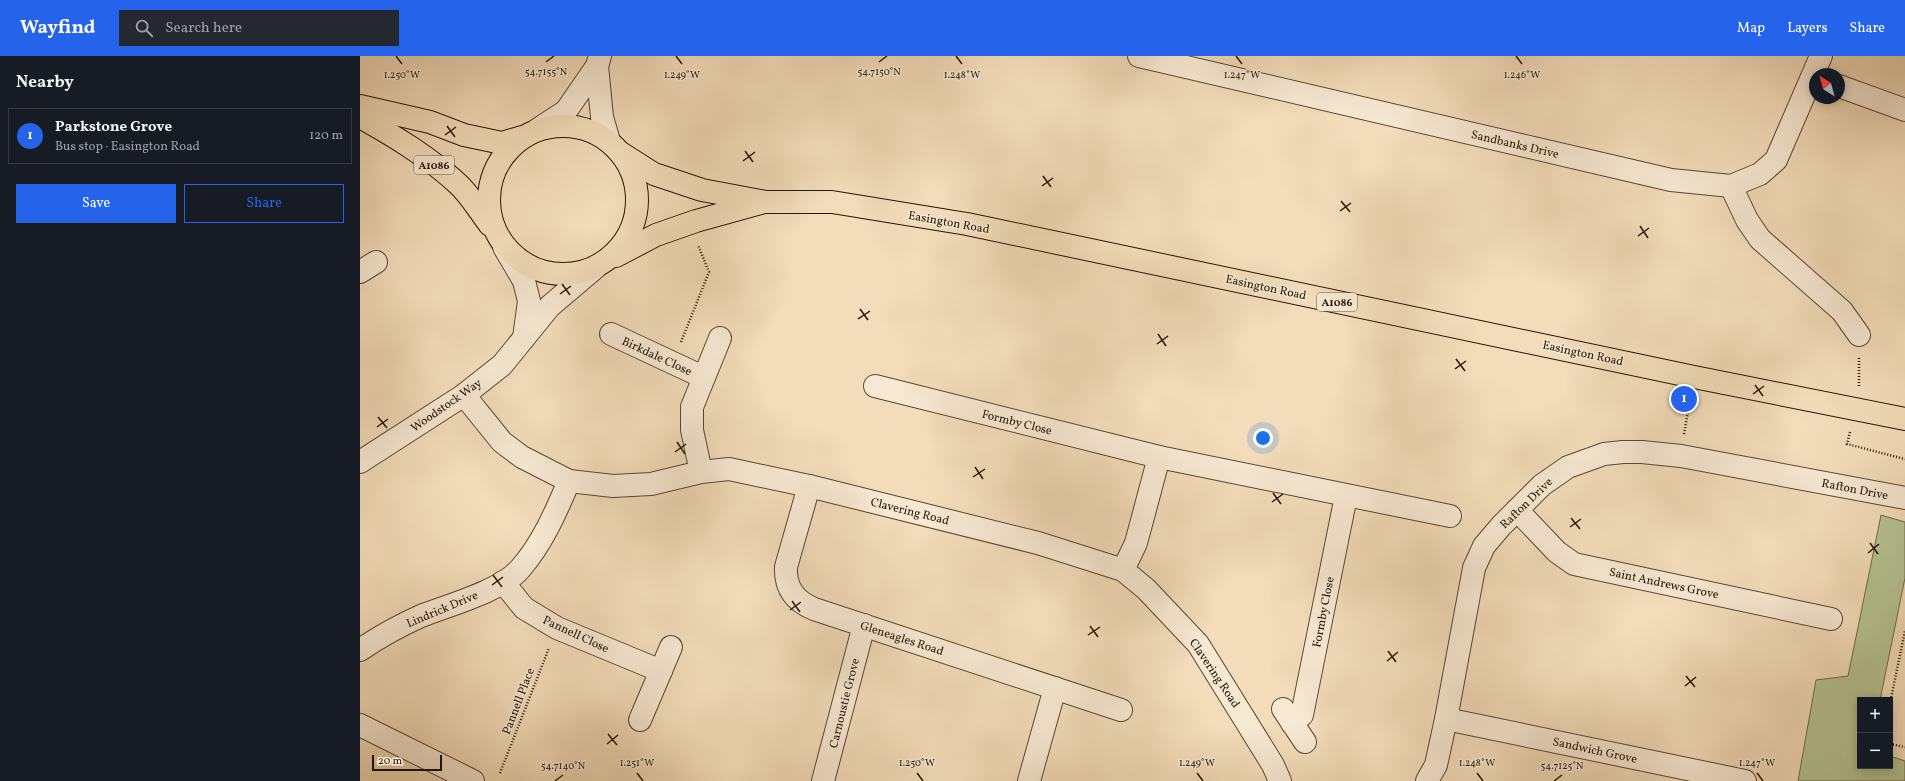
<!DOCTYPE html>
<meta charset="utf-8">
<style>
body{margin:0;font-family:Vollkorn,serif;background:#242831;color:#f1f3f6}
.controls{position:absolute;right:12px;bottom:12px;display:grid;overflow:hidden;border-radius:0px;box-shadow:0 2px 10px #0003}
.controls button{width:36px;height:36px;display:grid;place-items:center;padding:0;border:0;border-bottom:1px solid #363941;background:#171b24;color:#f1f3f6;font:20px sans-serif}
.compass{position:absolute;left:1449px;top:12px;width:36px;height:36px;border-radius:50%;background:#171b24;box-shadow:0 2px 10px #0003;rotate:324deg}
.scale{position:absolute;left:12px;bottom:10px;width:70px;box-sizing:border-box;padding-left:4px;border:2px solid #261502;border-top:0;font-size:11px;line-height:14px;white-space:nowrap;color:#261502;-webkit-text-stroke:3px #f7e8d2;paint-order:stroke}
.you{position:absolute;left:903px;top:382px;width:14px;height:14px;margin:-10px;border:3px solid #fff;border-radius:50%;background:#1a73e8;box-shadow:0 0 0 6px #1a73e833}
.badge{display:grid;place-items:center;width:26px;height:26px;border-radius:50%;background:#2563eb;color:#fff;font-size:13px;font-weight:700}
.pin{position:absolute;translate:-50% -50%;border:2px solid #fff;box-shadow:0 1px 4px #0006}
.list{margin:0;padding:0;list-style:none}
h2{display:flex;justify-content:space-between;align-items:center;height:52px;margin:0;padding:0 16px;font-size:17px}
h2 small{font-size:13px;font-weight:400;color:#9ea1a6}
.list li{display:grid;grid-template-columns:26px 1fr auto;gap:12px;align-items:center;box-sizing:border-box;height:56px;margin:0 8px 8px;padding:0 8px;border:1px solid #363941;border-radius:0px}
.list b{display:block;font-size:15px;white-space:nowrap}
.list p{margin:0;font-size:13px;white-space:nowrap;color:#9ea1a6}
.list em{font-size:13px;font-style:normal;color:#9ea1a6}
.actions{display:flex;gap:8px;padding:12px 16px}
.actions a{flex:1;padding:9px 0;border:1px solid #2563eb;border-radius:0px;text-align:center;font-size:14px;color:#2563eb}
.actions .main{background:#2563eb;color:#fff}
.icon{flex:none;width:22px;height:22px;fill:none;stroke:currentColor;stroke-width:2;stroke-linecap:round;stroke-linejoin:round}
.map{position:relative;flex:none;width:1545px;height:725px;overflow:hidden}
header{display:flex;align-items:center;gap:24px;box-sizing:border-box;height:56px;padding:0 20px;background:#2563eb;color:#fff}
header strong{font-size:19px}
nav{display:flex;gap:22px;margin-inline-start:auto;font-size:14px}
.search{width:280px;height:36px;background:#242831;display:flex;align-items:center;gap:10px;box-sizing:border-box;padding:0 14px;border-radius:0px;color:#9ea1a6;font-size:15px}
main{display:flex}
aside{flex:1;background:#171b24}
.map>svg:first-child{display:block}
</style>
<header>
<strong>Wayfind</strong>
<div class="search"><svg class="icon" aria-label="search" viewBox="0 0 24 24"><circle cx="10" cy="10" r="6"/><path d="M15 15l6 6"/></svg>Search here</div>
<nav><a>Map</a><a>Layers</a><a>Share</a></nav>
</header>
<main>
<aside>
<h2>Nearby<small></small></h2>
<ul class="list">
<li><span class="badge">1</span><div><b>Parkstone Grove</b><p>Bus stop · Easington Road</p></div><em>120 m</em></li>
</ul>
<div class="actions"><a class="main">Save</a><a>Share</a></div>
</aside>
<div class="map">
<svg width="1545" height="725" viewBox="0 0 1545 725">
<rect width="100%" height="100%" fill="#f2dcb9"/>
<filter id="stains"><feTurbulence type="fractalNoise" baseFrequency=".005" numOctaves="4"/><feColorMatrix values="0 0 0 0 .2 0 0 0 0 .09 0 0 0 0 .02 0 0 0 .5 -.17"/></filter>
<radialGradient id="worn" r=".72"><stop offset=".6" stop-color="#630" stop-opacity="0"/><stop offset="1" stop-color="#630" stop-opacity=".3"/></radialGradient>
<path fill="#b5c293" stroke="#6e6c4a" d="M1521,459L1545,466V522L1520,644H1500V710H1530V700L1545,705V725H1438L1456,624L1488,620Z"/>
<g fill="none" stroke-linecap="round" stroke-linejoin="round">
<defs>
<g id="minor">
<path d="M779,0L1311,124L1371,130L1400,118L1416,104L1461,0"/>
<path d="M237,10L242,61L249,85"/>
<path d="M1479,30L1545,54"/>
<path d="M177,74L206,55L237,10L240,0"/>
<path d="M1371,130L1387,164L1400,183L1482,255L1499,279"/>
<path d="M144,191L164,225L169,245L164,282"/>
<path d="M0,216L16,206"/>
<path d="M251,278L343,321"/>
<path d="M515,330L799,401L1090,460"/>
<path d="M104,339L142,386L162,401L209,425L253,430L291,428L341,416L369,413L449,430L678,487L763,514L786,533L838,588L913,709L920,725"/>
<path d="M0,406L104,339L142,309L190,250L236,211"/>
<path d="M341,416L332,374V351L360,282"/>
<path d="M449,430L426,511C425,532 435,545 454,553L761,654"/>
<path d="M1157,454L1197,496L1214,508L1471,563"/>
<path d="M763,514L776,487L799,401"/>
<path d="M143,526L164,552L197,572L301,615"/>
<path d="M0,594C19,581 41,569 61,560C89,549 141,535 160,513C182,488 196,456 209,425"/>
<path d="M923,653L945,686"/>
<path d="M1086,663L1385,725"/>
<path d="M280,664L311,591"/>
<path d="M932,667L942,659L986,440"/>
<path d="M0,669L113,725"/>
<path d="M463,725L504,569"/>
<path d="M669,725L695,632"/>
<path d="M1067,725L1076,709L1086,663L1114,512L1124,490L1141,470L1182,429L1208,411L1244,398L1263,396H1282L1321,400L1545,442"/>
</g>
<g id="major">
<path d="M0,50L70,66L104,79L142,87L162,81"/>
<path d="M0,61C34,80 69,101 98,128C110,139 120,156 130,169"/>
<circle cx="203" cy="144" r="74"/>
<path d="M261,97L294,118L342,134L406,146H472L607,168L1334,321L1545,363"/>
<path d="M256,200L296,179L336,165L401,147"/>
</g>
</defs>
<use href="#minor" stroke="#594730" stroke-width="24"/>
<use href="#major" stroke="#261502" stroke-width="24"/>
<g stroke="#261502" stroke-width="2.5" stroke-dasharray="1 2" stroke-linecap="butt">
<path d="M321,286L349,216L338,189"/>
<path d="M1499,302V331"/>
<path d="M1490,376L1487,388L1545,403"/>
<path d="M1324,378L1330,344"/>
<path d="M1530,647L1545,575"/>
<path d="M1530,688L1545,691"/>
<path d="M140,717L189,592"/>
</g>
<use href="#minor" stroke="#f7e8d2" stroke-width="22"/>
<use href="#major" stroke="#f2dcb9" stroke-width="22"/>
</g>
<path fill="none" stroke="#261502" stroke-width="1.5" d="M36,0L42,8M316,0L322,8M596,0L602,8M876,0L882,8M1156,0L1162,8M186,6L194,0M519,6L527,0M87,70L95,81M85,79L96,71M385,95L393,106M383,105L395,96M683,120L691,131M682,130L693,122M981,145L990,156M980,155L991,147M1280,170L1288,182M1278,180L1289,172M202,228L210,239M200,238L211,230M500,253L508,264M498,263L510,255M798,278L806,290M797,288L808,280M1096,303L1105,315M1095,313L1106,305M1395,329L1403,340M1393,338L1404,330M18,361L27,372M17,371L28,363M317,386L325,398M315,396L326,388M615,411L623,423M613,421L625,413M913,437L921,448M912,446L923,438M1211,462L1220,473M1210,471L1221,463M1510,487L1518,498M1508,497L1519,488M133,519L142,531M132,529L143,521M432,545L440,556M430,554L441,546M730,570L738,581M728,579L740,571M1028,595L1036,606M1027,605L1038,596M1326,620L1335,631M1325,630L1336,621M248,678L257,689M247,688L258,679M277,717L283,725M557,717L563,725M837,717L843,725M1117,717L1123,725M1397,717L1403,725M195,725L203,719M1194,725L1202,719"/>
<g text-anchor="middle" stroke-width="3" stroke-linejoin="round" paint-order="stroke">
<g fill="#f7e8d2" stroke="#655440" stroke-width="1">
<rect x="54" y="100" width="40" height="18" rx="3"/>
<rect x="957" y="237" width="40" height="18" rx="3"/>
</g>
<g font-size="11" font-weight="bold" fill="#261502">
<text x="74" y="113">A1086</text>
<text x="977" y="250">A1086</text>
</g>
<g font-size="12" fill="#261502" stroke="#f7e8d2">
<text transform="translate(1155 88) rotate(13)" y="4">Sandbanks Drive</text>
<text transform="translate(589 166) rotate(10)" y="4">Easington Road</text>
<text transform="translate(906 231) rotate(12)" y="4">Easington Road</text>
<text transform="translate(1223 297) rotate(12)" y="4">Easington Road</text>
<text transform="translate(297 300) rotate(25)" y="4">Birkdale Close</text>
<text transform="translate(86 349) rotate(-35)" y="4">Woodstock Way</text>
<text transform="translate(657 366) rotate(14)" y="4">Formby Close</text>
<text transform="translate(1495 433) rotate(11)" y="4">Rafton Drive</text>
<text transform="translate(1166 447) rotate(-44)" y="4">Rafton Drive</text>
<text transform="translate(550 455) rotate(14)" y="4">Clavering Road</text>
<text transform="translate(1304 527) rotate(12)" y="4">Saint Andrews Grove</text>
<text transform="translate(82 553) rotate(-23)" y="4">Lindrick Drive</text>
<text transform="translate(963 556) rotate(-79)" y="4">Formby Close</text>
<text transform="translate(216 578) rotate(25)" y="4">Pannell Close</text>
<text transform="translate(542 582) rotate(18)" y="4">Gleneagles Road</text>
<text transform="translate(855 617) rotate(56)" y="4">Clavering Road</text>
<text transform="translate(158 645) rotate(-69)" y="4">Pannell Place</text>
<text transform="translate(484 647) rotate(-76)" y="4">Carnoustie Grove</text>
<text transform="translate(1235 694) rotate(12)" y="4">Sandwich Grove</text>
</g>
</g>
<g font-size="10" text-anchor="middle" fill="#261502" stroke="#f7e8d2" stroke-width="3" stroke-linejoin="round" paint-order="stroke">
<text x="186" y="19">54.7155°N</text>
<text x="519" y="19">54.7150°N</text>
<text x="42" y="22">1.250°W</text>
<text x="322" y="22">1.249°W</text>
<text x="602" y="22">1.248°W</text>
<text x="882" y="22">1.247°W</text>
<text x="1162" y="22">1.246°W</text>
<text x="277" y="710">1.251°W</text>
<text x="557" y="710">1.250°W</text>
<text x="837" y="710">1.249°W</text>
<text x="1117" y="710">1.248°W</text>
<text x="1397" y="710">1.247°W</text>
<text x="203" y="713">54.7140°N</text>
<text x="1202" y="713">54.7125°N</text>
</g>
<rect width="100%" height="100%" filter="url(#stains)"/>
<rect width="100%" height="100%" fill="url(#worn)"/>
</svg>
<div class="controls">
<button>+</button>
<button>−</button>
</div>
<svg class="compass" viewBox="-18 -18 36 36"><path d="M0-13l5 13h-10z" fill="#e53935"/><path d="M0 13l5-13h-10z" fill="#9ea1a6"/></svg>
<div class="scale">20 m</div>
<div class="you"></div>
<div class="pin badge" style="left:1324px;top:343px">1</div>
</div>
</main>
